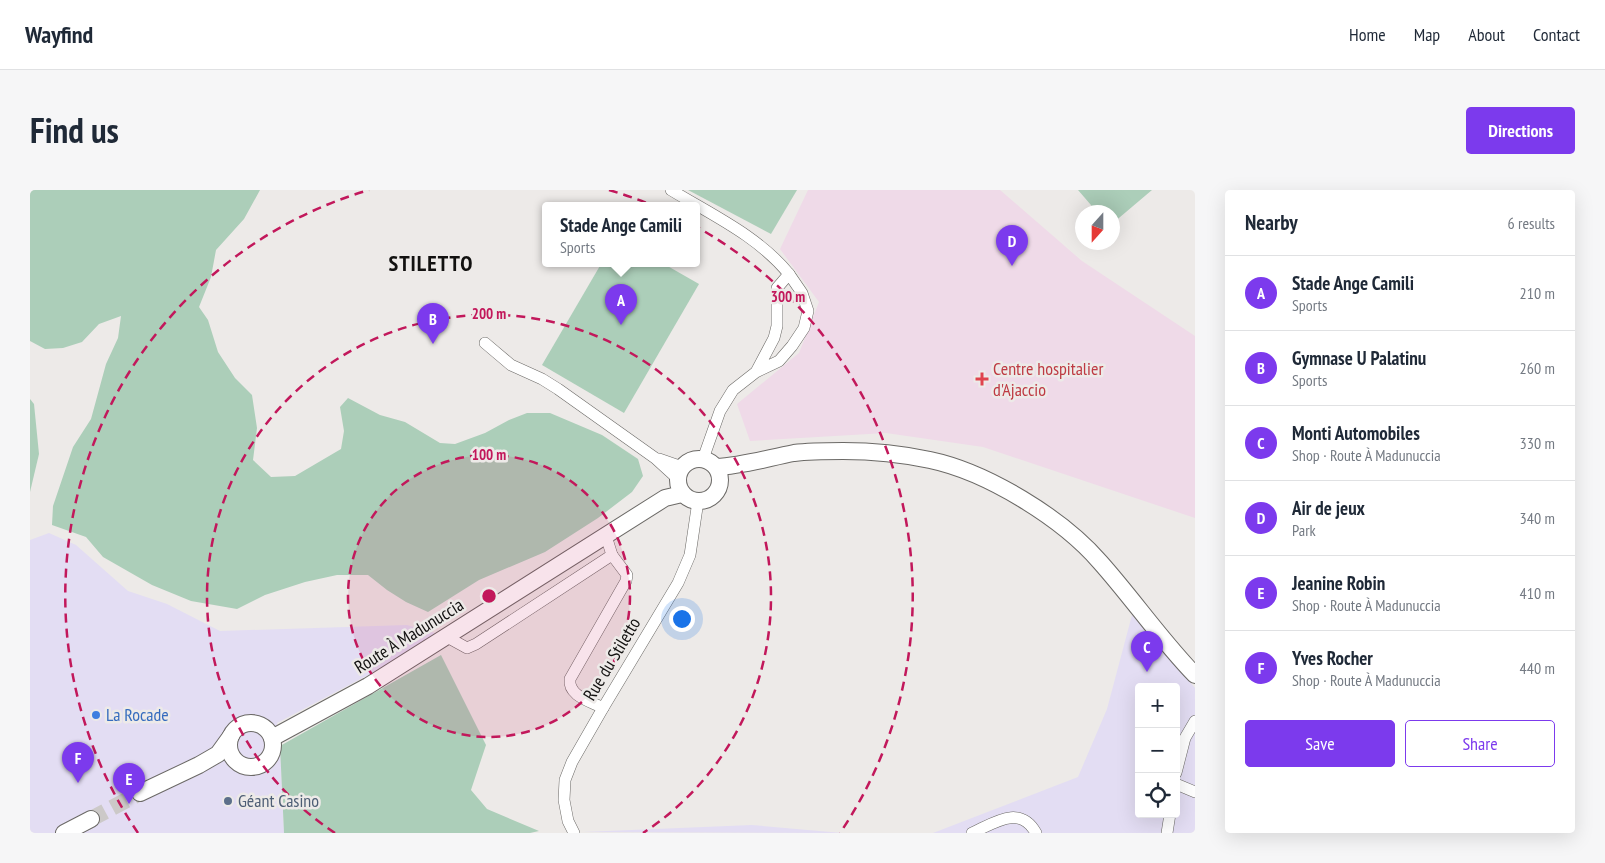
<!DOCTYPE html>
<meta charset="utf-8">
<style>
body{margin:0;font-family:"PT Sans Narrow",sans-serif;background:#f6f6f7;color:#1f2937}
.controls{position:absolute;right:15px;bottom:15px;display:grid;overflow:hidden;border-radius:5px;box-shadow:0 5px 20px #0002}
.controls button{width:45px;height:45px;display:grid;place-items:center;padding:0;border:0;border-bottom:1px solid #e0e1e3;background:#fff;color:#1f2937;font:25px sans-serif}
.compass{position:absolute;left:1045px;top:15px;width:45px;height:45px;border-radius:50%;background:#fff;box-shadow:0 5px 20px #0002;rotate:201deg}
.you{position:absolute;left:651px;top:428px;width:18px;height:18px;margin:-12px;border:4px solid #fff;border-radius:50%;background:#1a73e8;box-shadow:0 0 0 8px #1a73e833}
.badge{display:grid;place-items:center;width:32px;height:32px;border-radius:50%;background:#7c3aed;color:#fff;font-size:16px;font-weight:700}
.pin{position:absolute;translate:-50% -41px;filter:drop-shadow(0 1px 2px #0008)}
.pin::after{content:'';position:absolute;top:26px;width:18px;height:15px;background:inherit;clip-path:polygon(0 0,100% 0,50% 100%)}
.popup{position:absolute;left:512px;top:12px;width:158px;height:65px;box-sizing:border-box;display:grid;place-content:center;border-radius:5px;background:#fff;filter:drop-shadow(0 1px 4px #0005);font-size:16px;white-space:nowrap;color:#747a83}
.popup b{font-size:19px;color:#1f2937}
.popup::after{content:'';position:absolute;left:50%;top:100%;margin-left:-10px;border:10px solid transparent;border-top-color:#fff}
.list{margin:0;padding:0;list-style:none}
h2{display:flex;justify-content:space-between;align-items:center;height:65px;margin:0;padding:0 20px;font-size:21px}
h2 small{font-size:16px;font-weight:400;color:#747a83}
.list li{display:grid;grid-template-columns:32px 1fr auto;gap:15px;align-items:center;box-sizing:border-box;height:75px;padding:0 20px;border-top:1px solid #e0e1e3}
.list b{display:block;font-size:19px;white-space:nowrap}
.list p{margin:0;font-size:16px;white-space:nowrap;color:#747a83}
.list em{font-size:16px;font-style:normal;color:#747a83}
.actions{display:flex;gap:10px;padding:15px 20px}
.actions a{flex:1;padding:11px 0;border:1px solid #7c3aed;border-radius:5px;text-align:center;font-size:18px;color:#7c3aed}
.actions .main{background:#7c3aed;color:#fff}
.icon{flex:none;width:28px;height:28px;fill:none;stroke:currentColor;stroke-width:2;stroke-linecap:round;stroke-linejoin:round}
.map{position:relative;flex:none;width:1165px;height:643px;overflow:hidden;border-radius:5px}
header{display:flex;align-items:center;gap:30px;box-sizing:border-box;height:70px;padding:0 25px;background:#fff;border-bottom:1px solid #e0e1e3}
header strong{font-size:24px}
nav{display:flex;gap:28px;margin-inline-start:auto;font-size:18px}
.intro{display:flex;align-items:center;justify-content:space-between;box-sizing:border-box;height:120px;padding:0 30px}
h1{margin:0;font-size:35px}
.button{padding:12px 22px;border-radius:5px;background:#7c3aed;color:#fff;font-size:18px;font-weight:700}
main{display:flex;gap:30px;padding:0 30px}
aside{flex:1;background:#fff;border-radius:5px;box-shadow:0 5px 20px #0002}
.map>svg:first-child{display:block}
</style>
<header>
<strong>Wayfind</strong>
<nav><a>Home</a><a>Map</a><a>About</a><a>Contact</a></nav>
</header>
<div class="intro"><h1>Find us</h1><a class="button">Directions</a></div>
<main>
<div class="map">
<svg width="1165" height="643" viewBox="0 0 1165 643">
<rect width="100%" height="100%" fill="#edeae8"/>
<g fill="#e3ddf3" fill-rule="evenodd">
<path d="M19,343L46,355L98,401L137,414L190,441L377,435L405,443L378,464L247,533L250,556L254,643H0V350Z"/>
<path d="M1102,425L1165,498V643H903L1048,587L1077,519ZM1109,497H1146V624H1109Z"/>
<path d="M722,635L812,643L553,642Z"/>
</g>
<path fill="#efdae8" d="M778,0H970L1052,71L1165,146V328L953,257L856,243L720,251L707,214L769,163L789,112L750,59Z"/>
<g fill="#acceb9">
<path d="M0,0H230L214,29L186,60L181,87L169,117L178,130L188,162L205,188L222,205L227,238L223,270L241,287L265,286L311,259L314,241L310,217L318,208L350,225L375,232L410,253L425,254L455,243L479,230L497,223H520L572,245L608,269L613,286L602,302L568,328L515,362L449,390L398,422L376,412L357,400L338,385H307L275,392L235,405L207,419L161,411L122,395L73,367L56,347L22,335L23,316L43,257L61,229L76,174L88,148L91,126L69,134L52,152L33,158L15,159L0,151Z"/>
<path d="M658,0H767L741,44Z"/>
<path d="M1048,0H1122L1083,33L1082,22H1067Z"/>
<path d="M571,74H634L669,94L594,223L512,175Z"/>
<path d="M0,209L4,214L9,264L0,302Z"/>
<path d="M411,465L456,555L441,600L457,619L509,641L500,643H254L250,556Z"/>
</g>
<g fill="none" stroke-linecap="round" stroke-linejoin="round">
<path stroke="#ccc9c8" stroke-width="16" stroke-dasharray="16 8" stroke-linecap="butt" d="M61,629L110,603"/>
<defs>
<g id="minor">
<path d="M641,0C682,25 728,46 759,84"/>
<path d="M455,153L481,175L512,189L528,199L625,268L648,289"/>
<path d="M629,269L652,277"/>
<path d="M673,269L690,221L703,200L726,182L749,171L762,156L774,138L778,121L772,103L759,84L747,98V136L744,148L726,182"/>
<path d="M417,447L437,458L446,454L582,365L576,346"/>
<path d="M573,518C560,511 538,506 540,489L596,391L597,385L582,365"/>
<path d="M1146,583L1155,548L1165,531"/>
<path d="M1146,594L1165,602"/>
<path d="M544,643L538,631L534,610L535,590L542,572L573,518L648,393L660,365L668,311"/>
<path d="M942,643C964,633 990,614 1006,643"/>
<path d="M1137,643L1140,624"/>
</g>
<g id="secondary">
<circle cx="669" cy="290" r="21"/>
<path d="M686,277C713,276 738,268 764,263C780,261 797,261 813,261C842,261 872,264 900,270C957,282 1032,328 1070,372C1103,409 1131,450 1165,485"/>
<circle cx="221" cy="555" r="22"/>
<path d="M242,548L338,496L635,308L652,304"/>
<path d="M110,603L169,575L188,564L201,546"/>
<path d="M34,643L61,629"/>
</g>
</defs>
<use href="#minor" stroke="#6b6966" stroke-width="12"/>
<use href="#secondary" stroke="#6b6966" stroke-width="18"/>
<use href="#minor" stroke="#fff" stroke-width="11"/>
<use href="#secondary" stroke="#fff" stroke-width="16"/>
</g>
<circle cx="459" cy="406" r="141" fill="#c2185b" fill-opacity=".12"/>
<g fill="none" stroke="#c2185b" stroke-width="2.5" stroke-dasharray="9 6">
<circle cx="459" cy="406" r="141"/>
<path d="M305 643A282 282 0 1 1 613 643"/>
<path d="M108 643A423 423 0 0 1 339 0M579 0A423 423 0 0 1 810 643"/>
</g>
<path fill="#e0444e" stroke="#edeae8" stroke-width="2" d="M949.5 181.5h5v5h5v5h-5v5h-5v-5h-5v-5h5z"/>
<circle fill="#3f7fe0" stroke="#edeae8" stroke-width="2" cx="66" cy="525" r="5"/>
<circle fill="#5c6f8a" stroke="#edeae8" stroke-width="2" cx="198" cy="611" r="5"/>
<g text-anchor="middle" stroke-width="5" stroke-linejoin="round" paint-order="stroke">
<g font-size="18" fill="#be3a42" stroke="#edeae8" text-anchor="start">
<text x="963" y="185">Centre hospitalier<tspan x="963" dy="21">d'Ajaccio</tspan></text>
</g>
<g font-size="18" fill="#121110" stroke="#edeae8">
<text transform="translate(379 446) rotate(-32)" y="6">Route À Madunuccia</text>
<text transform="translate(582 469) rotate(-59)" y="6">Rue du Stiletto</text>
</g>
<g font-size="18" fill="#366cbe" stroke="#edeae8" text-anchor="start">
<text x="76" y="531">La Rocade</text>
</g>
<g font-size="18" fill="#4e5e75" stroke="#edeae8" text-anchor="start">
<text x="208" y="617">Géant Casino</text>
</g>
<g font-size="22" font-weight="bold" letter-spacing="1" fill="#121110" stroke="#edeae8">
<text x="401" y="81">STILETTO</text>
</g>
</g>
<circle cx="459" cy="406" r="8" fill="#c2185b" stroke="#edeae8" stroke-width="2.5"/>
<g font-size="15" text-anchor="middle" font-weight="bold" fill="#c2185b" stroke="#edeae8" stroke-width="5" stroke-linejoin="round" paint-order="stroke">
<text x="758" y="112">300 m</text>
<text x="459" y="129">200 m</text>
<text x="459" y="270">100 m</text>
</g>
</svg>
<div class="controls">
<button>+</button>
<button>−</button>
<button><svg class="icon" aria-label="locate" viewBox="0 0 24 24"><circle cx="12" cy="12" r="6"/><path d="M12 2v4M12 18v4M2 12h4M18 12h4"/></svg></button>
</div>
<svg class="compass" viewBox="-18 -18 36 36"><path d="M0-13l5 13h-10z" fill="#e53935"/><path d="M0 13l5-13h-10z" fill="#747a83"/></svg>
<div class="you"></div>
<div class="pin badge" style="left:591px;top:135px">A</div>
<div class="popup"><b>Stade Ange Camili</b>Sports</div>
<div class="pin badge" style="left:403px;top:154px">B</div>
<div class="pin badge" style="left:1117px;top:482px">C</div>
<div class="pin badge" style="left:982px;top:76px">D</div>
<div class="pin badge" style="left:99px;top:614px">E</div>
<div class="pin badge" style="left:48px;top:593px">F</div>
</div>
<aside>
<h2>Nearby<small>6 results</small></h2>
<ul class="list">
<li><span class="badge">A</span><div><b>Stade Ange Camili</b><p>Sports</p></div><em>210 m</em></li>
<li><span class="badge">B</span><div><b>Gymnase U Palatinu</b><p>Sports</p></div><em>260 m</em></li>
<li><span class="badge">C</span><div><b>Monti Automobiles</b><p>Shop · Route À Madunuccia</p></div><em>330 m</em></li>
<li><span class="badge">D</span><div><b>Air de jeux</b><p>Park</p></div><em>340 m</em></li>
<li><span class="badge">E</span><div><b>Jeanine Robin</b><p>Shop · Route À Madunuccia</p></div><em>410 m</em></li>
<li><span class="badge">F</span><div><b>Yves Rocher</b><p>Shop · Route À Madunuccia</p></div><em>440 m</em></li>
</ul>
<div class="actions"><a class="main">Save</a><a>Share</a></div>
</aside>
</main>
